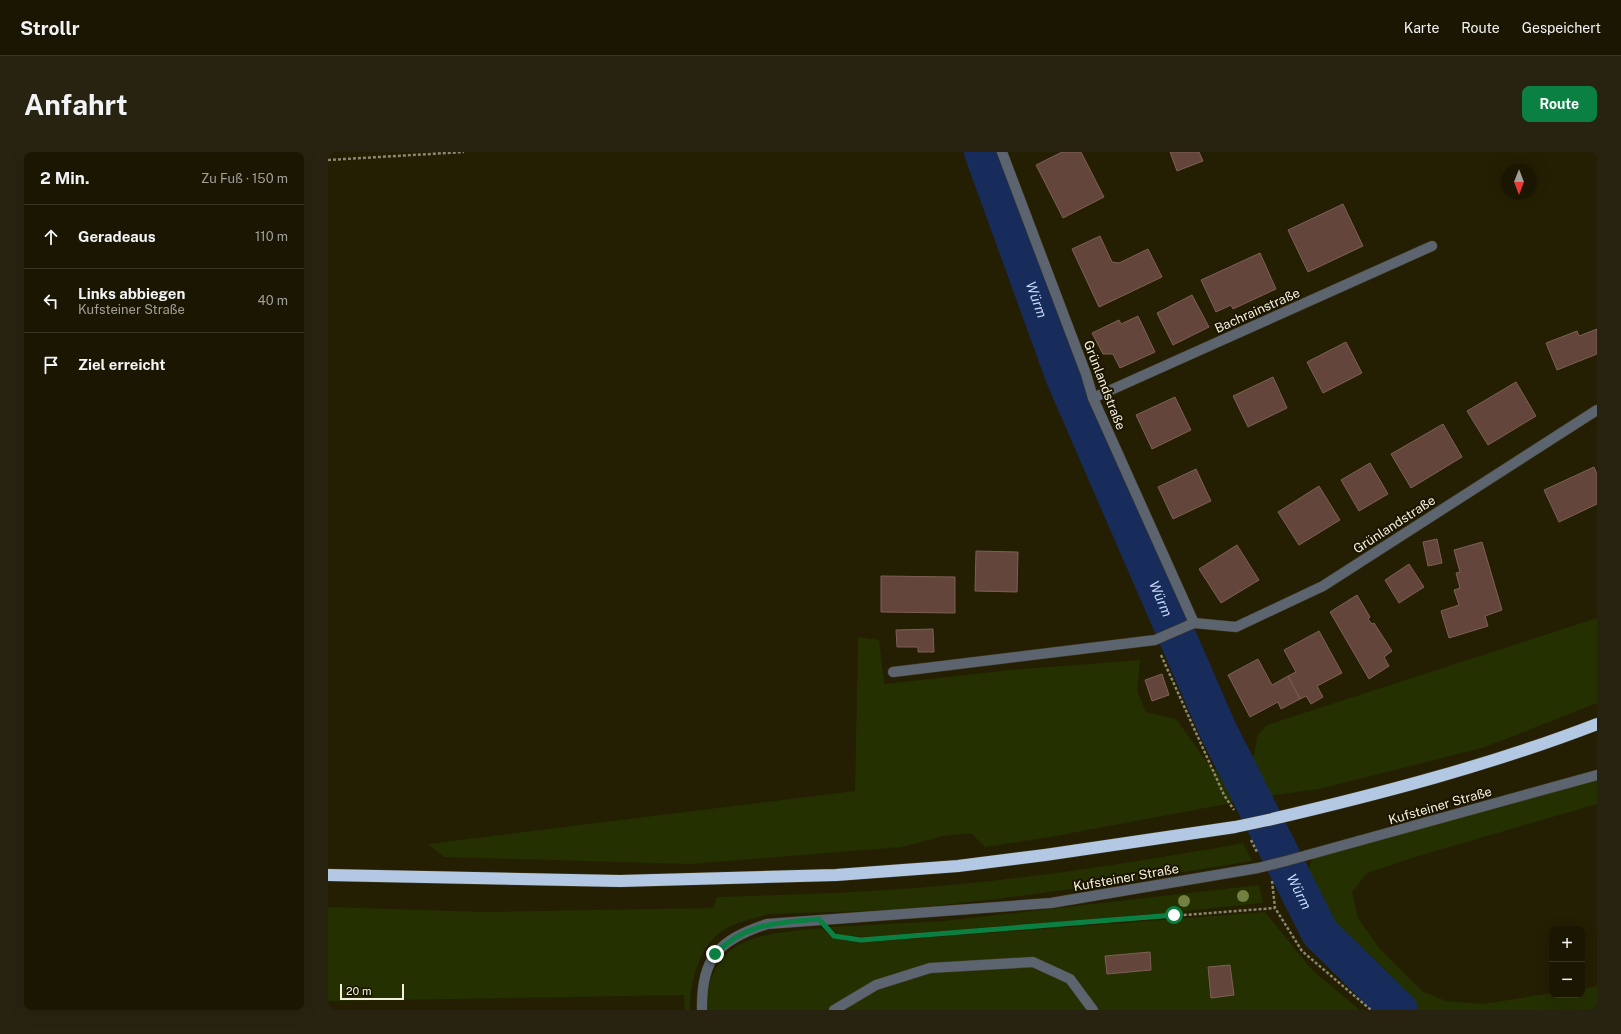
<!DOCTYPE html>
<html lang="de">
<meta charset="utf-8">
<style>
body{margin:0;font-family:"Public Sans",sans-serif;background:#282311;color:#f1f3f6}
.controls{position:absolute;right:12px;bottom:12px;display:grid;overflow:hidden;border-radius:8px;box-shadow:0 4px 16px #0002}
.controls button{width:36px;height:36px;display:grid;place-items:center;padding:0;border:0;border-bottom:1px solid #393524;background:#1b1602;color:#f1f3f6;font:20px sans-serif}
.compass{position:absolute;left:1173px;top:12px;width:36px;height:36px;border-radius:50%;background:#1b1602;box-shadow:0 4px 16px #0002;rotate:180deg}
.scale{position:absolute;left:12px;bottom:10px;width:64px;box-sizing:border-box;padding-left:4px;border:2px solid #f3efdf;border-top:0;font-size:11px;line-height:14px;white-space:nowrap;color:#f3efdf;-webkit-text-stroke:3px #1b1500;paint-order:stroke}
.stop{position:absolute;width:12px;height:12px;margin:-9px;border:3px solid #0b8043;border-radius:50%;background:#fff}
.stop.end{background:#0b8043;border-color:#fff;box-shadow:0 1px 4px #0008}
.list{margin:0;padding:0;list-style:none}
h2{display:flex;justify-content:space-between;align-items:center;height:52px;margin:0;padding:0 16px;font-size:17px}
h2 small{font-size:13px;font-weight:400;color:#a09f99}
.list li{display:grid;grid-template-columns:26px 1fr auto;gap:12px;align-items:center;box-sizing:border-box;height:64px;padding:0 16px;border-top:1px solid #393524}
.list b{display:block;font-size:15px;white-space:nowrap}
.list p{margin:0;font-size:13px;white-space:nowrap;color:#a09f99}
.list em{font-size:13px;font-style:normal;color:#a09f99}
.icon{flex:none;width:22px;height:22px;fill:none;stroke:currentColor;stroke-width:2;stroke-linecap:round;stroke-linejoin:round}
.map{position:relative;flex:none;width:1269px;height:858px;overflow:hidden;border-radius:8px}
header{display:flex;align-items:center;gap:24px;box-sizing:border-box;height:56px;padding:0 20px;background:#1b1602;border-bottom:1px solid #393524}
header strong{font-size:19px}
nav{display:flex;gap:22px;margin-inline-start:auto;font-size:14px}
.intro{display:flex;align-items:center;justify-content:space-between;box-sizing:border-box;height:96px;padding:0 24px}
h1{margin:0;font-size:28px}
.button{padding:10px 18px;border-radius:8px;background:#0b8043;color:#fff;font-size:14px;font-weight:700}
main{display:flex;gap:24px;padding:0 24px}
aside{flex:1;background:#1b1602;border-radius:8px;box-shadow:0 4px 16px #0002}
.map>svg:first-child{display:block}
</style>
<header>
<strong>Strollr</strong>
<nav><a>Karte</a><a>Route</a><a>Gespeichert</a></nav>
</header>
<div class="intro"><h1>Anfahrt</h1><a class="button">Route</a></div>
<main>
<aside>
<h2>2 Min.<small>Zu Fuß · 150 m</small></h2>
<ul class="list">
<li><svg class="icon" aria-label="ahead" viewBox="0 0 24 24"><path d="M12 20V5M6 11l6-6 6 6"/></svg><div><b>Geradeaus</b></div><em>110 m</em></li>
<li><svg class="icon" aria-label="left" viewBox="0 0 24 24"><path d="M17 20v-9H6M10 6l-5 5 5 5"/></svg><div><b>Links abbiegen</b><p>Kufsteiner Straße</p></div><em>40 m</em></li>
<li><svg class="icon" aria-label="arrive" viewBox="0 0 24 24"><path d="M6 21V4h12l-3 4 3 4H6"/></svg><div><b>Ziel erreicht</b></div></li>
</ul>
</aside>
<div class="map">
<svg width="1269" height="858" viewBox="0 0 1269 858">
<rect width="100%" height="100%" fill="#241e03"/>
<g fill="#243000">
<path d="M1269,466V551L1157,595L991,637L947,643L722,685L657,695L643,681L615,684L574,695L362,712L116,705L100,692L527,639L530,485L551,488L556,532L682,518L812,508L809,539L818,560L848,567L885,618L923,610L927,599L929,584L939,573Z"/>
<path d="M1269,623V652L1090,704L1039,721L1024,740L1030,766L1052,797L1094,839L1118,849L1155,852L1224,841V843H1254V837L1269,834V858H1071L992,781L972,740L986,702Z"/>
<path d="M915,691L924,709C813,727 703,745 592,755C542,760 491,760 441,762C428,766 415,769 403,774C372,788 362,827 362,858H357L356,843L0,849V755L155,760L385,756L389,745C456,743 522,741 589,736C698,727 807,711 915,691Z"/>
<path d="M931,733L935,751L839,761L539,785L511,783L501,775L616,769Z"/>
<path d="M937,760L984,818L1032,858H379C379,783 435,782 494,776C508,791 522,789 542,790Z"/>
</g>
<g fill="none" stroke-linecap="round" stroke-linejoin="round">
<path stroke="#182c5c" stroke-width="38" id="s1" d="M655,0L737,226L889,576L992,781L1071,858"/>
</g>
<g fill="#63453c" stroke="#7f5f55">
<path d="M734,0H753L776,45L735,66L708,13Z"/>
<path d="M842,0H871L875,9L849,19Z"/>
<path d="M1015,52L1035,94L980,120L960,78Z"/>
<path d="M772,84L784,110L791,111L820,97L834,125L771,155L744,97Z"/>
<path d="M932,101L948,137L905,157L903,153L888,160L873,128Z"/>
<path d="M864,143L881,175L845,193L829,161Z"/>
<path d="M810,164L827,200L792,216L785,202H775L764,181L791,168L793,172Z"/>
<path d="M1269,177V202L1229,218L1218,191L1249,179L1251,184Z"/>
<path d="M1018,190L1034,221L995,241L979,210Z"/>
<path d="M945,225L959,256L920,275L905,244Z"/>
<path d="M1188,230L1208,264L1160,293L1139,259Z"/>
<path d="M847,245L863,278L824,297L808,263Z"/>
<path d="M1115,272L1134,305L1083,336L1063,302Z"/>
<path d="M1042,311L1060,342L1031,359L1013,328Z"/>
<path d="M1266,315L1269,322V352L1231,370L1216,338Z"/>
<path d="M868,317L883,349L845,367L830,335Z"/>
<path d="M991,334L1012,368L971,393L950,360Z"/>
<path d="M1109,387L1114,411L1100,414L1095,390Z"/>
<path d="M1154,390L1174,458L1157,464L1160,474L1121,486L1113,459L1131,453L1126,438L1132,436L1128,421L1132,420L1126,398Z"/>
<path d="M909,393L931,428L893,451L871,417Z"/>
<path d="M648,399L690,400L689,440L647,439Z"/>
<path d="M1081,412L1096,435L1071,451L1057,428Z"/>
<path d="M553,424L627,425V461L553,460Z"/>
<path d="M1029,443L1042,465L1040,467L1044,472L1046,471L1064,499L1056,505L1061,514L1041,527L1002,460Z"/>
<path d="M605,477L606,500H590V495H569L568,478Z"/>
<path d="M991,479L1014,521L989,534L995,545L983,552L978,544L972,547L960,524L968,520L956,498Z"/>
<path d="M930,507L944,533L960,524L972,547L953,557L950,550L922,565L900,523Z"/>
<path d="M834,522L841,543L824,549L817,528Z"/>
<path d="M822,800L823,818L779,822L777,804Z"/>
<path d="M902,813L906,843L883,846L880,815Z"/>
</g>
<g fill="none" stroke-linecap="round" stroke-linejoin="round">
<defs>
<g id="minor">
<path d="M674,0L758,222L765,246L866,471"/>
<path d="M765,246L1104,94"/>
<path d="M565,520L827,488L866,471L908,475L995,434L1269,258"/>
<path d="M958,709L1269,623"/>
<path d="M374,858C373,805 391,788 439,772L723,751L930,716"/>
<path d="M506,858L548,833L602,816L705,810L742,827L765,858"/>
</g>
<g id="highway">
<path d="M940,668C1051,642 1163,613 1269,572"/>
<path d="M0,723L292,729L508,723L630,714L717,703L907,675"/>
</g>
</defs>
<use href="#minor" stroke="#413b22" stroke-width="11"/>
<use href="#highway" stroke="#413b22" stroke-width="13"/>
<g stroke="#8b8670" stroke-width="2.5" stroke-dasharray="3 2" stroke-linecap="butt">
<path d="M0,8L136,0"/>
<path d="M833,503L896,643L906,658"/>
<path d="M923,688L929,700"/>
<path d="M944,729L947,756L974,799L1043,858"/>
<path d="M507,784L533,788L947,756"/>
</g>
<use href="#minor" stroke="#5c646f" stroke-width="10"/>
<use href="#highway" stroke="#b3c8e3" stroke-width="12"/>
<defs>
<path id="minor-bridge" d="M930,716L958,709"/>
<path id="highway-bridge" d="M907,675L940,668"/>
</defs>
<use href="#minor-bridge" stroke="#413b22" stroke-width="11" stroke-linecap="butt"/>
<use href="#highway-bridge" stroke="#413b22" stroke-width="13" stroke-linecap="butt"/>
<use href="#minor-bridge" stroke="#5c646f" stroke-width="10"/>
<use href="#highway-bridge" stroke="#b3c8e3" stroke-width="12"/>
</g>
<g fill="#728042">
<circle cx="915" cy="744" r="6"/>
<circle cx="856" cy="749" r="6"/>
</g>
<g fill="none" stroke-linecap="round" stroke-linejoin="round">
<path stroke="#0b8043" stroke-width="5" d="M387,802C419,770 449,771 491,767L506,784L533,788L846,763"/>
</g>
<g text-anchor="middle" stroke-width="4" stroke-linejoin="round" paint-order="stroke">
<g font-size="13" fill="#f3efdf" stroke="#1b1500">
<text transform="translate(929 158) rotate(-24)" y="5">Bachrainstraße</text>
<text transform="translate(777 233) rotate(69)" y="5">Grünlandstraße</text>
<text transform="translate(1066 372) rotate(-33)" y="5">Grünlandstraße</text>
<text transform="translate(1112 653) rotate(-16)" y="5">Kufsteiner Straße</text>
<text transform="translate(798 725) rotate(-10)" y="5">Kufsteiner Straße</text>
</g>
<g font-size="14" font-style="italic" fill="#cadafb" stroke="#1b1500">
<text dy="5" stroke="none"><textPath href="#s1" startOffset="157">Würm</textPath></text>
<text dy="5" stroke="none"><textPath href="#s1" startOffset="481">Würm</textPath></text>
<text dy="5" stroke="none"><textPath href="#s1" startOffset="805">Würm</textPath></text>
</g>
</g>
</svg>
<div class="controls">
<button>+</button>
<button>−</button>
</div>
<svg class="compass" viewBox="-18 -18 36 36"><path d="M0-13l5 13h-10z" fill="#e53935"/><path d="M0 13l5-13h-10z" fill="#a09f99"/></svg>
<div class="scale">20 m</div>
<div class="stop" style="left:846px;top:763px"></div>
<div class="stop end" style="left:387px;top:802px"></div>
</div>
</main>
